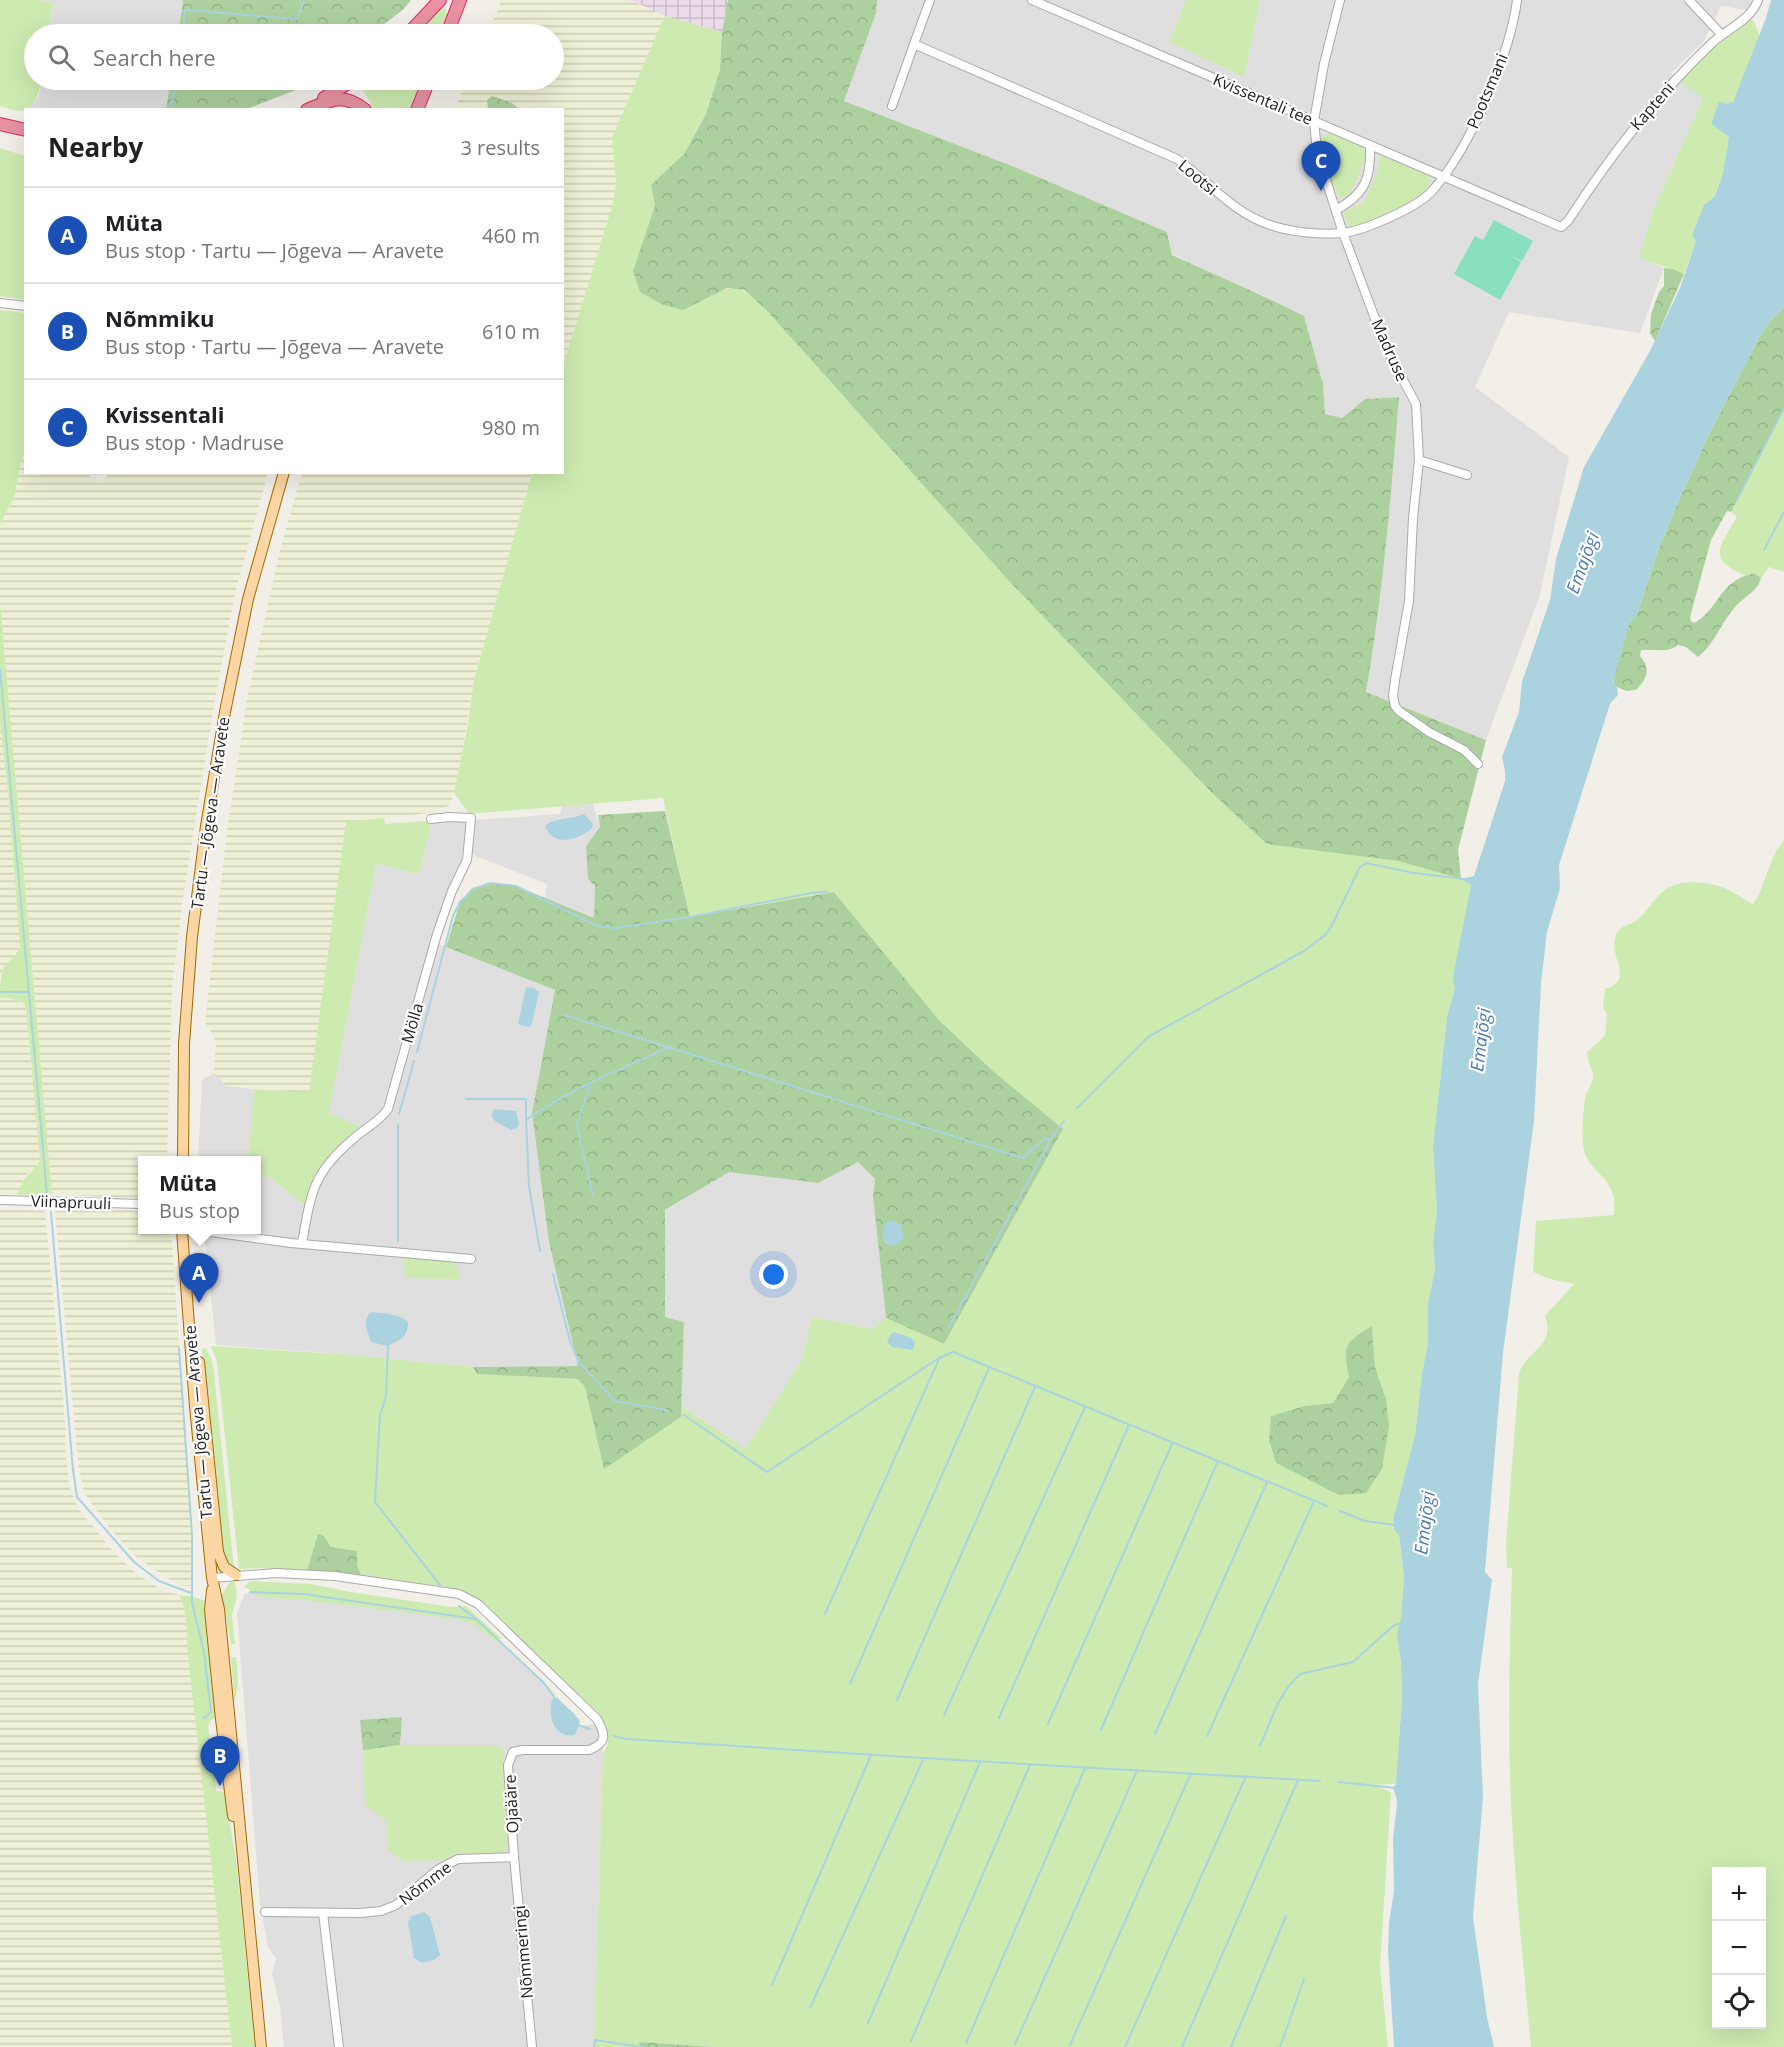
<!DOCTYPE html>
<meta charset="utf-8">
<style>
body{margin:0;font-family:"Open Sans",sans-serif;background:#f6f6f6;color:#202124}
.controls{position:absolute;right:18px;bottom:18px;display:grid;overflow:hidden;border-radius:0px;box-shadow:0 6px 24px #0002}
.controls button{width:54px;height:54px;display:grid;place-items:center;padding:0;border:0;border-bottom:2px solid #e0e0e0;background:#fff;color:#202124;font:30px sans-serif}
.you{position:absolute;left:774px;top:1275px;width:21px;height:21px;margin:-15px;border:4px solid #fff;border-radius:50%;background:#1a73e8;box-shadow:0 0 0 9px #1a73e833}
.badge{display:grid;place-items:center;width:39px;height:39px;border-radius:50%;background:#b45309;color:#fff;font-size:20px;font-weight:700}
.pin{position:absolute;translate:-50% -50px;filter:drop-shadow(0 2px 3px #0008)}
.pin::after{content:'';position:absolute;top:32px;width:21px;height:18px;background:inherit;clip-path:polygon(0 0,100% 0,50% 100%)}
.popup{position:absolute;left:138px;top:1156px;width:123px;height:78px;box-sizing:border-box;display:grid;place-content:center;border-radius:0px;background:#fff;filter:drop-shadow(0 2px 4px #0005);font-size:20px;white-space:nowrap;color:#757577}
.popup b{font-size:22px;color:#202124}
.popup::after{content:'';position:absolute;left:50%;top:100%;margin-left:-12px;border:12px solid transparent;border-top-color:#fff}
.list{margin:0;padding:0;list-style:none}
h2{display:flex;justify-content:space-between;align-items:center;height:78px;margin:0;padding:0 24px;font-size:26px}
h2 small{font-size:20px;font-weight:400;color:#757577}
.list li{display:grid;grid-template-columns:39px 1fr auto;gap:18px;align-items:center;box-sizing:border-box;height:96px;padding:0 24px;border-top:2px solid #e0e0e0}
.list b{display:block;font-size:22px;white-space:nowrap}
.list p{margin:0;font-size:20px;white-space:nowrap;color:#757577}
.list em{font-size:20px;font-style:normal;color:#757577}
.icon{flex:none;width:33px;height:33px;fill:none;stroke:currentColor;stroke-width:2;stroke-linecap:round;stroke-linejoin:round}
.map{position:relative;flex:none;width:1784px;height:2047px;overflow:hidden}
.search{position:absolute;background:#fff;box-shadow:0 6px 24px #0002;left:24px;top:24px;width:540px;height:66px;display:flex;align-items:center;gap:15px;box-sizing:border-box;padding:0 21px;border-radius:33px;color:#757577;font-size:22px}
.panel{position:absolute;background:#fff;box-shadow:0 6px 24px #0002;left:24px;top:108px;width:540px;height:366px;border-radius:0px}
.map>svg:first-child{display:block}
</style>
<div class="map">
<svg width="1784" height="2047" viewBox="0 0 1784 2047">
<defs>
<pattern id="industrial-grid" width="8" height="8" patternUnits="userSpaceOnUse" patternTransform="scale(1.5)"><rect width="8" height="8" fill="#ebdbe8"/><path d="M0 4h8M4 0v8" fill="none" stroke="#c9bcc7"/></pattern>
<pattern id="farmland-rules" width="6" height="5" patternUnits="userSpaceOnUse" patternTransform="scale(1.5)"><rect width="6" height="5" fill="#eef0d5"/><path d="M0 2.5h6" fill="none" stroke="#ccceb7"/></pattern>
<pattern id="forest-crowns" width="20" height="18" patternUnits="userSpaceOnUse" patternTransform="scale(1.5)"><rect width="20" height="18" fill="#add19e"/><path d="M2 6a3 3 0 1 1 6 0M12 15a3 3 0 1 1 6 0" fill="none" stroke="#95b388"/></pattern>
</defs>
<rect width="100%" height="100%" fill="#f2efe9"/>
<g fill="#e0dfdf">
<path d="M39,0H182L183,2L178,34H48L53,3Z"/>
<path d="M877,0H1186L1169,42L1244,76L1260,0H1753L1747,10L1721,6L1704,41L1671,73L1703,98L1653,211L1640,258L1664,268L1640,333L1509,312L1475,387L1569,457L1540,595L1486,740L1366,692L1380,599L1399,397L1365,399L1342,418L1325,414L1323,384L1304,316L1259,293L1226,280L1172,254L1167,232L1017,168L843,101L876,13Z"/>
<path d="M41,80H171L166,109L20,111L32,105L39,96Z"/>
<path d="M593,804L600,827L586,846L588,879L595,886L594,918L545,898L547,884L463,851L462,861L445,896L430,941L555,990L532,1113L549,1242L578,1367H473L353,1355L216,1345L204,1230H256V1174L269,1177L304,1205L316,1176L324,1164L361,1128L329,1113L376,864L419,874L431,823L560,814L562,806Z"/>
<path d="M214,1073L226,1086L254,1089L248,1160H198L202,1080Z"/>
<path d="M858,1162L875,1179L873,1196L886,1318L873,1329L812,1317L802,1359L746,1449L681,1406L684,1322L665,1317V1211L729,1171L818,1183Z"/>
<path d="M287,1591L476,1619L555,1693V1699L580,1726L596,1724L603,1754L594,2047H284L280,2007L272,1974L276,1958L268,1947L260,1904L237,1613L245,1593Z"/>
</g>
<path fill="url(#industrial-grid)" d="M630,0H728L722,32L665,16Z"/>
<g fill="url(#farmland-rules)">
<path d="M502,0H630L665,16L625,107L613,203L563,367L562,110H454L467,80H554V34H487Z"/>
<path d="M25,450L26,472L84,473L102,482L109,473H268L235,593L214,704L183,898L172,987L167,1160H142V1199L52,1194L0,601V525L14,497L21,461Z"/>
<path d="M302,473H532L474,680L460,765L454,793L449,806L427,813L346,823L309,1092H292L226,1086L214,1073L216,1041L205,1022L227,831L247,699L281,546Z"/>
<path d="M0,722L9,802L20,947L17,954L4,967L0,976Z"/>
<path d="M0,998H11L25,1005L27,1015L40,1160L36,1168L27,1174L21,1184L18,1195L0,1194Z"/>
<path d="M0,1209L45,1211L66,1432L65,1450L69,1486L78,1508L113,1551L130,1568L148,1582L163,1590L179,1595L184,1603L232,2047H0Z"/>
<path d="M130,1210L142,1212V1230H169L172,1241L192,1535L191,1586H182L166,1577L136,1557L107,1525L84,1493L78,1462L55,1211Z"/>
</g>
<g fill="#cdebb0" fill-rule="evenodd">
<path d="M0,0H39L53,3L48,34H34V80H41C39,92 36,109 20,111C14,111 5,107 0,106Z"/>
<path d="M1186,0H1260L1244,77L1169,42Z"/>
<path d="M442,8L446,9L447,15L440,34H415Z"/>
<path d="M665,16L722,32L720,69L706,114L684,154L651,185L655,206L634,271L706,297C741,281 743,288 769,313L1009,581L1213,794L1267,843L1398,861L1461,879L1471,885L1453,981L1455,988L1447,1017L1433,1145L1437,1212L1433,1241L1435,1269L1428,1303V1343L1422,1374L1415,1435L1394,1516L1399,1535L1404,1577L1401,1618L1397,1636L1401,1663L1402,1698L1396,1784L1374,1785L1391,1792L1380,1966L1388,2047H714L639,2042L640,2047H594L603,1754C610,1742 609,1733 603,1721L474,1596L448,1587L361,1575L357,1565L356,1551L331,1547L324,1536L318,1535L307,1571L262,1568L239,1569L217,1362L211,1346L353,1355L473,1367L478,1374L578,1379L585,1387L604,1468L681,1417V1406L746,1449L802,1359L812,1317L873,1329L886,1318L944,1344L1063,1129L993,1071L939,1020L834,892L690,917L663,798L469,814L454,793L467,729L474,680L532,473L562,472L563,367L613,203L616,182L612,137ZM1372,1326L1375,1367L1386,1399L1298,1473L1276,1463L1269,1441L1305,1406L1333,1403L1349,1377C1342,1346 1345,1342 1372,1326Z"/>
<path d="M1749,18L1753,20L1760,36L1733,103L1726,104L1711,124L1729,137L1723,173L1715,196L1704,205L1696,241L1684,274L1639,258L1653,211L1703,98L1678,80L1702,55Z"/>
<path d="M363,80H423L411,109H374L361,87L360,83Z"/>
<path d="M1330,133L1361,146L1367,155L1349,196L1340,197L1337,194L1323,156L1321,138L1326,134Z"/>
<path d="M0,148L25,156V300L0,296Z"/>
<path d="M1383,155L1429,176C1438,200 1369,221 1353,227L1348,225L1344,212L1360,204L1363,205L1378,171L1379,157Z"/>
<path d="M0,310L26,313L25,450L21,461L14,497L0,525Z"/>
<path d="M1784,408V572L1769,567L1761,578L1754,573L1744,575C1705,557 1721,547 1737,516L1731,512Z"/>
<path d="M0,601L52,1194L18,1195C22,1174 33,1175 40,1160L27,1015L25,1004L11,998H0C0,988 0,976 4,967C10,960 16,957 20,947L9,802L0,722Z"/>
<path d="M384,818L385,824L425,821L431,823L419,874L376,864L329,1113L362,1128C334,1155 316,1167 304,1205L269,1177L256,1174V1160H248L254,1089L292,1092L309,1091L346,822Z"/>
<path d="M1784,840V2047H1531C1523,1958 1513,1868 1510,1778C1508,1708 1510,1638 1512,1568H1507L1506,1544L1519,1373C1527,1350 1556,1346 1545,1316L1574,1284L1550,1279L1533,1272L1536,1221L1614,1215C1615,1206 1615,1196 1610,1188C1604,1174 1588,1167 1584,1151C1581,1139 1583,1107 1586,1095C1588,1090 1592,1084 1593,1078C1594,1069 1587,1063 1587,1052L1605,1036L1607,1014L1603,1007L1605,989C1635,980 1610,959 1615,939C1617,925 1630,926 1638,919C1648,910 1655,897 1666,889C1682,878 1713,882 1729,890C1737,894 1745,900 1753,904C1767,885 1768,857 1784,840ZM1716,1872H1762V2024H1716Z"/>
<path d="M403,1256L453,1261L460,1273V1279L405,1278Z"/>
<path d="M206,1348L212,1360L214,1373L234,1569L229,1566L221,1554L202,1349Z"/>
<path d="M233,1581L235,1582L237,1596L232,1615L235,1644L231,1645L222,1595L229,1583Z"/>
<path d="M250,1581L311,1584L351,1592L452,1607L466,1606L501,1638L495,1642L474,1624L457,1619L313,1601L254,1596L249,1589L244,1587Z"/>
<path d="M179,1595L194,1597L206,1601L217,1717L210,1721L208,1726L216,1791L224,1792L236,1858L255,2047H232L188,1655C186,1635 189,1613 179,1595Z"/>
<path d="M231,1657H236C238,1672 240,1687 234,1701Z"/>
<path d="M400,1745H500L504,1755L507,1847L503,1853L456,1854L445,1860L404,1861L388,1851V1823L365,1804L363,1750Z"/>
</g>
<g fill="url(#forest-crowns)">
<path d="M182,0H411L404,9L371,34H178L183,2Z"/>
<path d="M728,0H877L876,13L844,101L1017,168L1167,232L1172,255C1216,275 1261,294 1304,316L1323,384L1325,414L1342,418L1365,399L1399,397C1391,496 1383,594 1366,692L1486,740L1458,850L1461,879L1398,861L1267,844L1213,794L1009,581L769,313L745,290L727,288L683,310L661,304L640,292L633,271L655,206L651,185L684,154L706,114L720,69L722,32Z"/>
<path d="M171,80H315L301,88L247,109H166Z"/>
<path d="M492,96L512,103L519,109H488L487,100Z"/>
<path d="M1664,268L1673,269L1684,274L1655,341L1650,333L1651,314L1659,292L1664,286Z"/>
<path d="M1784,307V408L1731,512L1727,511L1711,540L1690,617L1691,621L1694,623C1720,609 1718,581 1754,573L1761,578C1758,591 1744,597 1736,606C1721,622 1715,644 1698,657L1686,647L1678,645C1669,653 1653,649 1641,650L1640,656C1651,668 1647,679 1636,690L1626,691L1613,685L1616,668L1629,623L1637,615L1656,556L1674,511L1710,432L1761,334L1770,321Z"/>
<path d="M665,811L690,917L834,892L939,1020L993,1071L1063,1129L944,1344L886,1318L873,1196L875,1179L858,1162L818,1183L729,1172L665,1210V1317L684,1322L681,1417L604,1469L585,1387L578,1379L477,1374L473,1367L578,1366L549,1242L532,1113L555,990L446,947L460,902L472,888L493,883L516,886L594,918L595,886L588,879L586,846L600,827L598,815Z"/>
<path d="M1372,1326L1375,1367L1386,1399L1389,1426L1382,1469L1366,1493L1339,1495L1276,1463L1269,1441L1271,1416L1305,1406L1333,1403L1349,1377C1342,1346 1345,1342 1372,1326Z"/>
<path d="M318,1534L324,1536L331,1547L357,1551V1565L361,1575L307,1571Z"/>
<path d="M402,1717L400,1745L363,1750L360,1720Z"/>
<path d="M639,2042L714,2047H640Z"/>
</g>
<path fill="#88e0be" d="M1494,220L1533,241L1522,261L1510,255L1521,262L1500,300L1454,274L1475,236L1483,240Z"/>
<g fill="#aad3df">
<path d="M1771,0H1784V307L1770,321L1761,334L1710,432L1674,511L1656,556L1637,615L1629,623L1613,683L1617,687L1618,695L1610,704L1559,865L1560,888L1547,932L1541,983L1534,1121L1503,1353L1485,1572L1492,1580L1478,1684L1483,1797L1473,1917L1487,2017L1494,2047H1394L1388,1951L1389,1923L1394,1891L1393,1838L1397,1805L1396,1796L1393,1788L1396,1784L1402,1698L1401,1663L1397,1635L1401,1618L1404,1577L1399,1535L1394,1529V1516L1415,1435L1422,1374L1428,1343V1303L1435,1269L1433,1241L1437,1212L1433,1145L1447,1017L1455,988L1453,981L1455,966L1471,885L1461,879L1474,876L1505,781V771L1502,757L1519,712L1522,682L1550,600L1556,559L1584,467L1651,349L1680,288L1696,241L1692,235L1704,205L1715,196L1723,173L1729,137L1711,124L1719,102L1726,104L1733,102L1766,18Z"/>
<path d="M121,24H130L151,34H117Z"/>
<path d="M584,814L593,824L592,828C579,840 553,848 545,826C554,817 572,820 584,814Z"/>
<path d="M526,987L533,988L539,992L532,1023L529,1027L518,1024Z"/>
<path d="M494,1109L516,1111L519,1124L517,1128L511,1130L495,1121L491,1116Z"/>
<path d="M891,1220L900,1224L904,1237L898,1244L890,1246L884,1242L883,1231L885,1223Z"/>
<path d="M371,1312C384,1313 399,1314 408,1322C408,1337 400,1340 388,1346L371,1342C368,1331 361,1322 371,1312Z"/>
<path d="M895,1332L911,1338L915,1342L913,1350L892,1347L887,1342L891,1334Z"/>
<path d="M557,1697C565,1708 574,1710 580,1722L575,1735C555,1739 547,1717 552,1700Z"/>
<path d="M424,1912L430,1917L440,1955L434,1960L422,1963L414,1958L408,1922L411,1916Z"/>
</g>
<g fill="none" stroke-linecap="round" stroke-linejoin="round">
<g stroke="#aad3df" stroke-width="2">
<path d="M183,34L185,10L297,19L304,0"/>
<path d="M170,110L177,80"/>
<path d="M1737,500L1784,408"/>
<path d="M1764,550L1784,512"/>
<path d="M0,669L47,1194"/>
<path d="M0,992H29"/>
<path d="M565,1015L1023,1158L1045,1138L1051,1139L1064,1121"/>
<path d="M417,1052L453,916L460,902L474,889L490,883L516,886L597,926L616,928L690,917L811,893L827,892"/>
<path d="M590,1084L577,1125L593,1196"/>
<path d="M466,1099H526V1120"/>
<path d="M1077,1108L1148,1037L1304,951L1325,935L1331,927L1360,867L1366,863L1414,873L1464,879"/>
<path d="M399,1114L414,1061"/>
<path d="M398,1124V1241"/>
<path d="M51,1212L73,1470L77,1497L134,1562L159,1581L191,1593"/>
<path d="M540,1251L529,1186L526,1120C570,1089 621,1069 670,1047"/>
<path d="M553,1274L570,1341L579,1362L615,1401L667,1410"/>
<path d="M949,1327L1051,1139"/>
<path d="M388,1346L386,1397L380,1415L375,1502L440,1585"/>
<path d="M179,1348L192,1535V1603L204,1652L211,1712L204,1718"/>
<path d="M684,1415L767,1472L939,1358L953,1352L1327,1506"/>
<path d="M1340,1511L1365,1521L1395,1525"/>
<path d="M250,1592L304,1594L476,1619L544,1683L556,1700"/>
<path d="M459,1606L476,1619"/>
<path d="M825,1614L939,1359"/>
<path d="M850,1684L989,1368"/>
<path d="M897,1700L1035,1387"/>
<path d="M944,1715L1085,1407"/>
<path d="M999,1718L1129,1425"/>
<path d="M1048,1724L1172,1444"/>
<path d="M578,1725L590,1729"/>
<path d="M1101,1730L1217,1463"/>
<path d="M1155,1734L1267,1482"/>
<path d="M614,1736L626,1739L923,1758L1320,1781"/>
<path d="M1207,1736L1314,1501"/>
<path d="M1260,1746L1277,1705L1288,1687L1300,1674L1353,1662L1393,1626L1402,1623"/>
<path d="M1339,1782L1396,1788"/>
<path d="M772,1985L871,1755"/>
<path d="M810,2008L923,1760"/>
<path d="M868,2023L980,1762"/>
<path d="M911,2041L1030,1765"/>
<path d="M966,2043L1085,1768"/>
<path d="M1015,2044L1136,1773"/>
<path d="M1070,2045L1191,1773"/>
<path d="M594,2047L595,2040L642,2047"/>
<path d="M1125,2047L1246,1776"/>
<path d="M1182,2047L1298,1780"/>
<path d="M1231,2047L1286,1916"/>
<path d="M1280,2047L1304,1979"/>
</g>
<defs>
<g id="minor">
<path d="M930,0L914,44L1177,159C1209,181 1231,212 1270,225C1291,232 1319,235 1342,233C1364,231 1418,207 1432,191C1469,150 1510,55 1517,0"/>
<path d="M1032,0L1561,227L1568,221C1610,156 1656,96 1712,43C1727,29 1751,20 1758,0"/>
<path d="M1340,0L1324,64L1314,121L1317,152L1343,233L1386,348L1416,404L1419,460L1413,518L1409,601L1395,680L1393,696L1395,706L1399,711L1429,732L1464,750L1478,764"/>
<path d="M1689,0L1721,34"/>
<path d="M892,106L914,44"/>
<path d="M1336,210C1365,194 1371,179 1370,146"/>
<path d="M0,303L26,306"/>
<path d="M1419,460L1467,475"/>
<path d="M0,1200L142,1204"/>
<path d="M196,1230L291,1243L471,1259"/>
<path d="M302,1243C311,1194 312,1174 352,1140C364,1129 379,1122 388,1109L437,934L452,891L467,860L471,818L449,817L431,819"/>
<path d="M212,1578L276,1573L335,1576L459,1594L478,1604L597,1719C606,1735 607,1743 589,1750H523L513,1752L508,1765L514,1857L532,2047"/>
<path d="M265,1912L360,1913L381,1911L396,1905L437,1870L458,1859L514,1857"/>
<path d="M323,1913L339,2047"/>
</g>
<g id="major">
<path d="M183,1160L184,1044L192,937L206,826L225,712L248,599L284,472"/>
<path d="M182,1230L195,1407L212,1578L219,1609L261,2047"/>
<path d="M199,1362L218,1552L224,1567L236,1575"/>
<path d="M212,1590L210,1610L221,1719L233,1816"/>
</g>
<g id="highway">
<path d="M408,34L440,0"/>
<path d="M447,34L460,0"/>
<path d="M324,98L353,80"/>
<path d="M307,110C331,100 343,92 365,110"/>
<path d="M417,110L429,80"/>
<path d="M0,124L26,130"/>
</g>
</defs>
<use href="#minor" stroke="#a9a9a9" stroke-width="10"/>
<use href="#major" stroke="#a06b00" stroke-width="12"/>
<use href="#highway" stroke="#dc2a67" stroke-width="14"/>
<use href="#minor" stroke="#fff" stroke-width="8"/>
<use href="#major" stroke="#fcd6a4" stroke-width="10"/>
<use href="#highway" stroke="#e892a2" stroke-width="12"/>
</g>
<g text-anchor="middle" stroke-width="4.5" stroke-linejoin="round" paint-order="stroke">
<g font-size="16" fill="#222" stroke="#fff">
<text transform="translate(1487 91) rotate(-67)" y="6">Pootsmani</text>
<text transform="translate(1263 99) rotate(23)" y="6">Kvissentali tee</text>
<text transform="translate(1652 106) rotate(-49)" y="6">Kapteni</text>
<text transform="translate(1198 177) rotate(40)" y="6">Lootsi</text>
<text transform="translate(1390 350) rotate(66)" y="6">Madruse</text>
<text transform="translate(210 813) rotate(-82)" y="6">Tartu — Jõgeva — Aravete</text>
<text transform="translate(412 1023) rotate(-74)" y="6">Mölla</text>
<text transform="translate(71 1202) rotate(2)" y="6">Viinapruuli</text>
<text transform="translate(198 1422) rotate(-95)" y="6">Tartu — Jõgeva — Aravete</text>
<text transform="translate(511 1804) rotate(-93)" y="6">Ojaääre</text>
<text transform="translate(425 1883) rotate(-37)" y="6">Nõmme</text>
<text transform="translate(523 1952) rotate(-95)" y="6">Nõmmeringi</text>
</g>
<g font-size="18" font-style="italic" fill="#4a7aab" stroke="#fff">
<text transform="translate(1583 563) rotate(-70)" y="6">Emajõgi</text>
<text transform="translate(1481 1040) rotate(-83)" y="6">Emajõgi</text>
<text transform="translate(1425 1523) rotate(-83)" y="6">Emajõgi</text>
</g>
</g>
</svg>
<div class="controls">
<button>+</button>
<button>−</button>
<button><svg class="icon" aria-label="locate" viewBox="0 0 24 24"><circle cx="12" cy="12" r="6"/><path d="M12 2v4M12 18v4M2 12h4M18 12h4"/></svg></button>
</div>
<div class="you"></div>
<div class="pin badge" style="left:199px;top:1303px;background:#1a4fb4">A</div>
<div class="popup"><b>Müta</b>Bus stop</div>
<div class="pin badge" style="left:220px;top:1786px;background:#1a4fb4">B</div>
<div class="pin badge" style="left:1321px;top:191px;background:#1a4fb4">C</div>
<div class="search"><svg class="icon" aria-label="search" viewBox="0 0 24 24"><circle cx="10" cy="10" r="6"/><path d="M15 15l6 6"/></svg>Search here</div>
<section class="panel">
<h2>Nearby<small>3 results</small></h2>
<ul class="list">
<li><span class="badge" style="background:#1a4fb4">A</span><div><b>Müta</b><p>Bus stop · Tartu — Jõgeva — Aravete</p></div><em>460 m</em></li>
<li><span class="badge" style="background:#1a4fb4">B</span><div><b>Nõmmiku</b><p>Bus stop · Tartu — Jõgeva — Aravete</p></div><em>610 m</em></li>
<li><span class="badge" style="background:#1a4fb4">C</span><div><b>Kvissentali</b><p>Bus stop · Madruse</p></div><em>980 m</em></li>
</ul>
</section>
</div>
